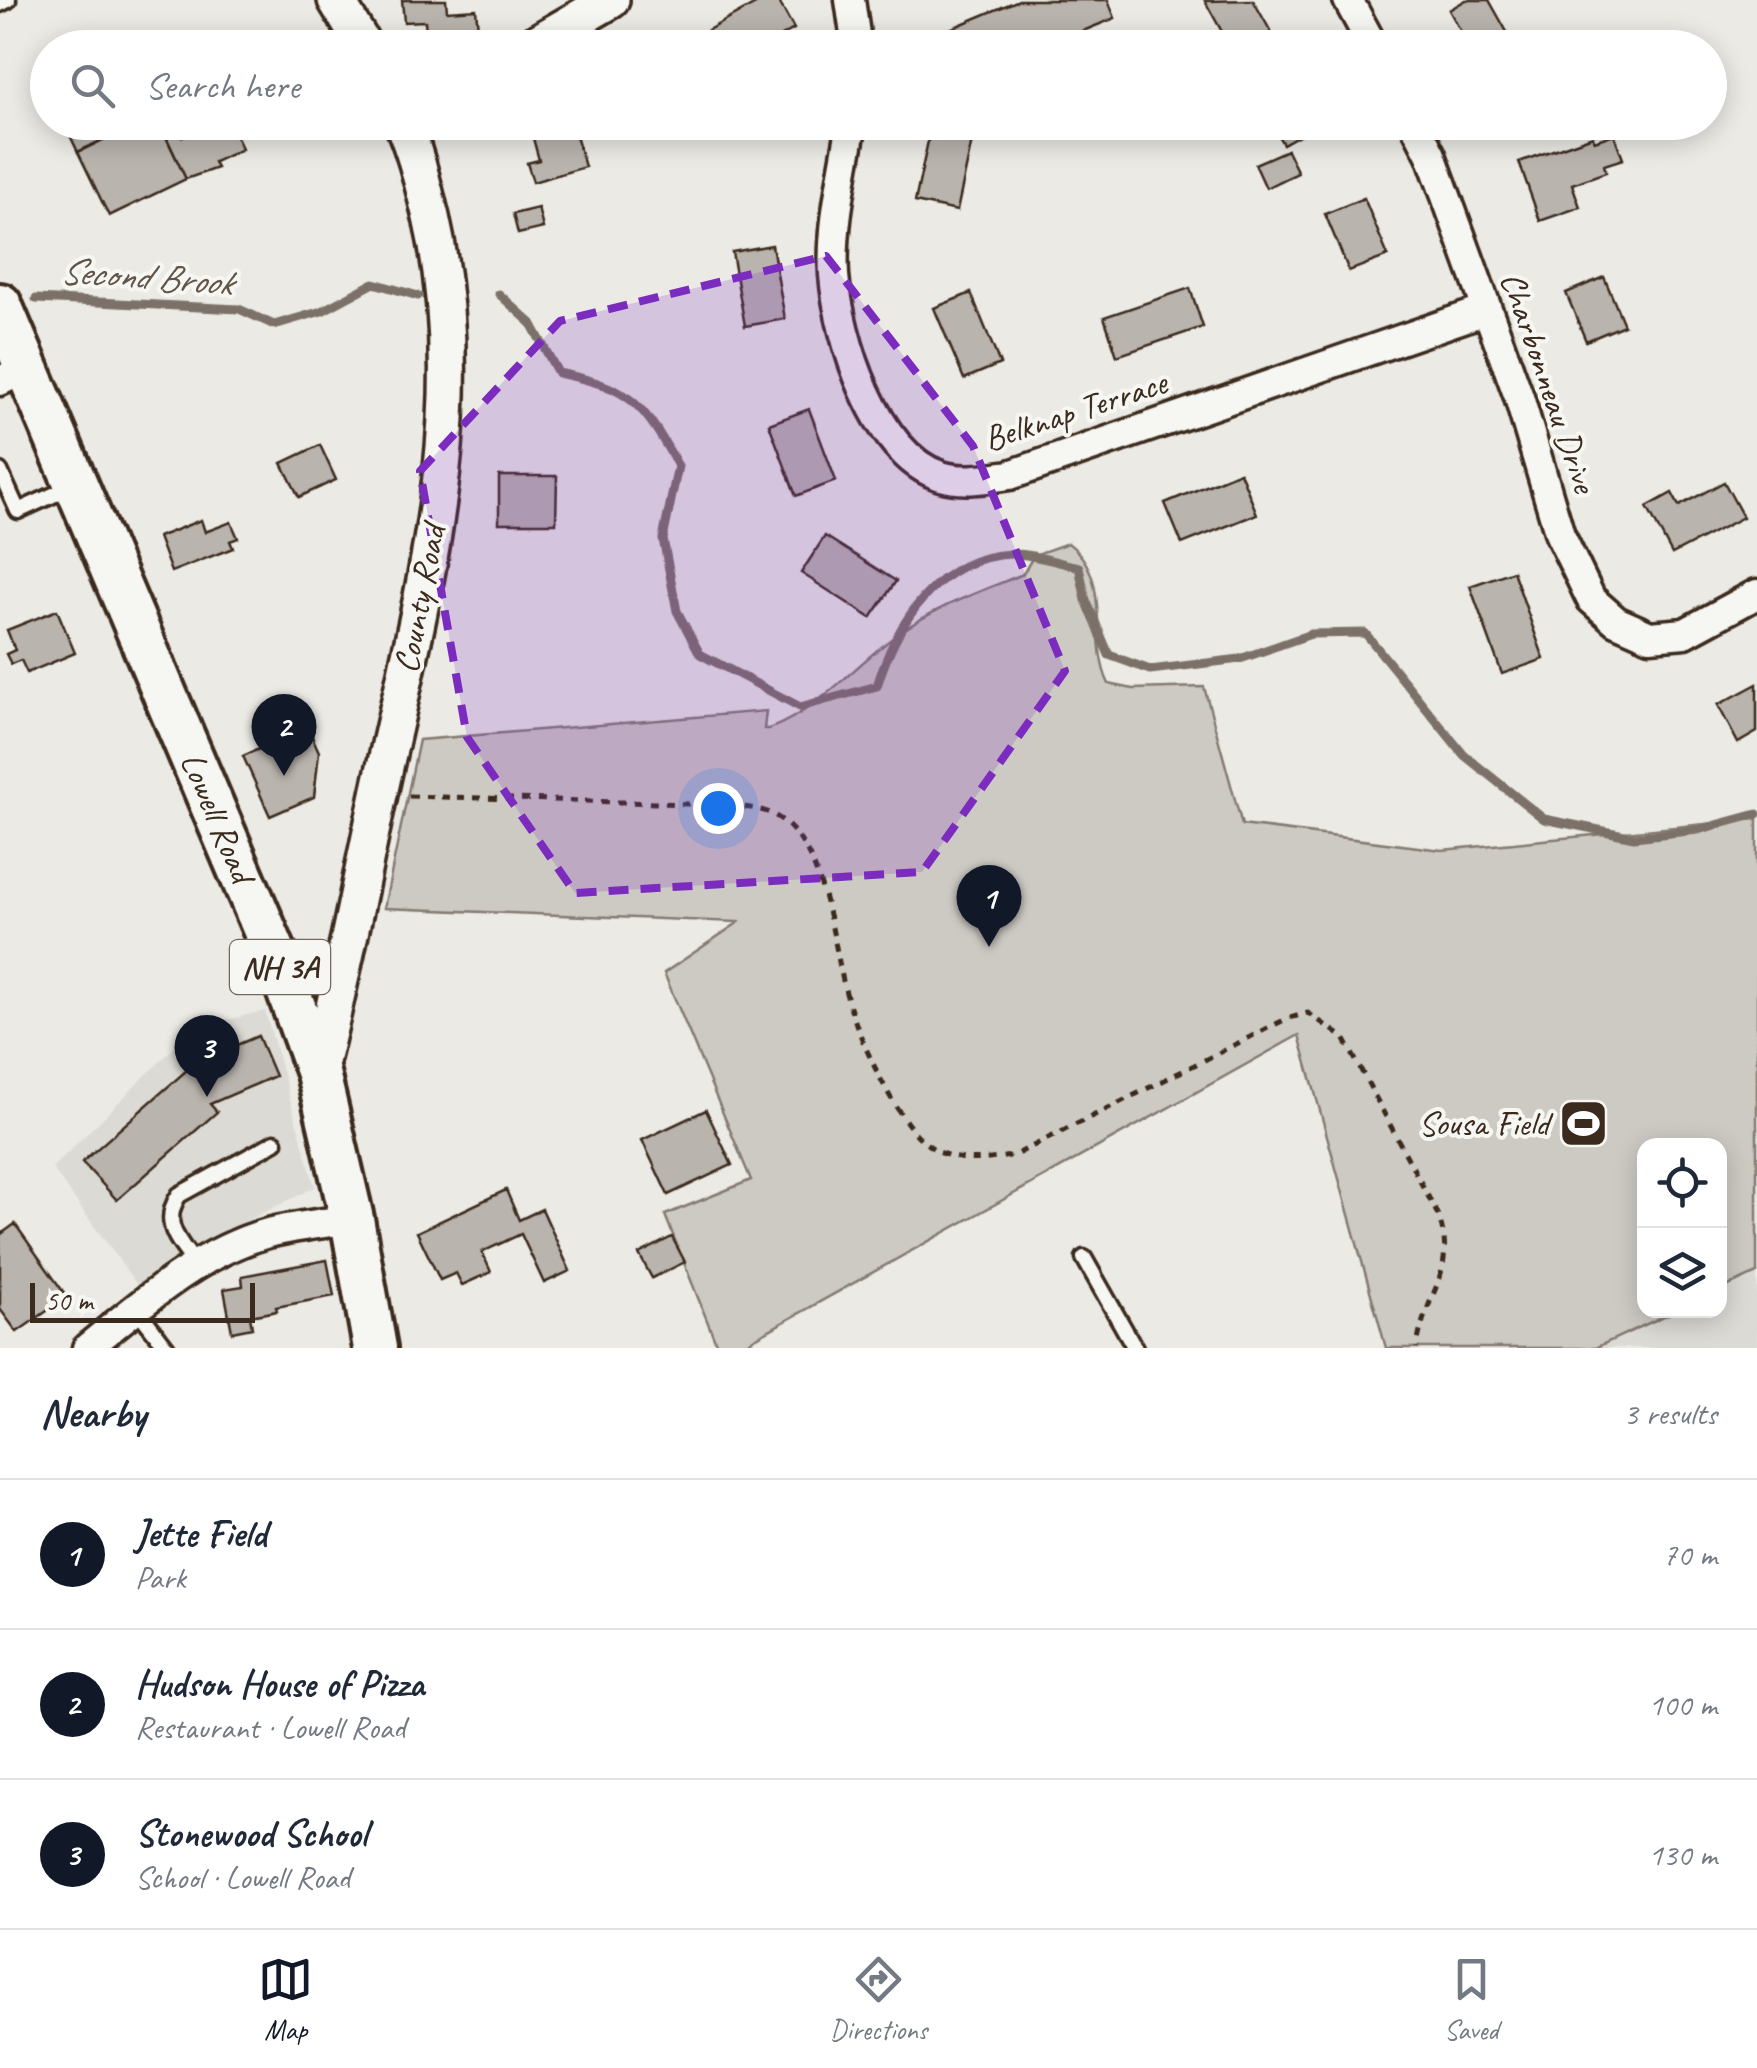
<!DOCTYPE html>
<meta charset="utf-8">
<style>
body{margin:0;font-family:Caveat,sans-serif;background:#f2f2f3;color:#1f2937}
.controls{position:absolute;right:30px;bottom:30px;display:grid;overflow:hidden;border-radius:20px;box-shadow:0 5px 25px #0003}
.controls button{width:90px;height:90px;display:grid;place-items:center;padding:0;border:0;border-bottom:2px solid #e0e1e3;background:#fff;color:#1f2937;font:50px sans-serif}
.scale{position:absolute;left:30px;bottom:25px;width:225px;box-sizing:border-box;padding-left:10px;border:5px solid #3b2a1e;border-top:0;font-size:28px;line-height:35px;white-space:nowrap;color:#3b2a1e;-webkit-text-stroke:8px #f6f6f2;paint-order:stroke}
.you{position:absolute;left:718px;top:808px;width:35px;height:35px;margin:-25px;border:8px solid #fff;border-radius:50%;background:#1a73e8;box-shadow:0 0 0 15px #1a73e833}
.badge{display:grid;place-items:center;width:65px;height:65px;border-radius:50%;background:#111827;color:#fff;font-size:32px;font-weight:700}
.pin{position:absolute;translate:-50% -82px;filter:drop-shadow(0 2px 5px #0008)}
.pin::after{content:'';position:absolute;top:52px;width:35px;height:30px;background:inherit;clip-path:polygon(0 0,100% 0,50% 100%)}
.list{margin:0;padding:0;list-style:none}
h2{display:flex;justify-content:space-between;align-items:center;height:130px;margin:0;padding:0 40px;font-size:42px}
h2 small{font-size:32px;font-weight:400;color:#747a83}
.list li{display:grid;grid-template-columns:65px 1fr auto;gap:30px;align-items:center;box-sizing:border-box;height:150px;padding:0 40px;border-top:2px solid #e0e1e3}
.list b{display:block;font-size:38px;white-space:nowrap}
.list p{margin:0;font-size:32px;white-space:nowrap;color:#747a83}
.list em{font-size:32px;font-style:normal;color:#747a83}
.icon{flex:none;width:55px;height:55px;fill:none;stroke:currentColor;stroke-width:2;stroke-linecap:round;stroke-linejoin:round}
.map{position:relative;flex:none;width:1757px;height:1348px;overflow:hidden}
.search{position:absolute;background:#fff;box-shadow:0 5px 25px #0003;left:30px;right:30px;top:30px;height:110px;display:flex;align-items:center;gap:25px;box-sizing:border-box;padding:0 35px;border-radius:55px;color:#747a83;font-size:38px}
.sheet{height:580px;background:#fff}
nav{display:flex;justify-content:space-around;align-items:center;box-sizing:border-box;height:140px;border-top:2px solid #e0e1e3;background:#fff;font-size:28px;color:#747a83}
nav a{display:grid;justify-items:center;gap:5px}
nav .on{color:#111827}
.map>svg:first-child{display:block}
</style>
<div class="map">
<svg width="1757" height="1348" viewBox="0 0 1757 1348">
<rect width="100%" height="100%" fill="#ebeae5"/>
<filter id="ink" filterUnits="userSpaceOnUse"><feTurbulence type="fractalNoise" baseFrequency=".01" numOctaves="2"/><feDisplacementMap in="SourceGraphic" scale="20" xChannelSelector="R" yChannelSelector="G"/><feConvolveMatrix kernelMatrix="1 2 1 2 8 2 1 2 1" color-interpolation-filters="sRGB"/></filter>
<g filter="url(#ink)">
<g fill="#dcdad4">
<path d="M265,1011L315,1187L200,1244L140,1289L52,1168L195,1027Z"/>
<path d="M1757,1274V1348H1599L1679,1311L1720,1310V1292Z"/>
</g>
<path fill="#cdcac4" stroke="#847a71" stroke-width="2.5" d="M1068,543C1114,578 1087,639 1109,684L1133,689L1204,687L1242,825L1442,850L1757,819V1273L1720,1290V1146H1644V1310L1675,1311L1595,1348H1386L1299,1035L737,1348H718L665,1215L751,1180L664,973L739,922L384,908L419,740L766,711L764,729H769C821,709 854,665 898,634C937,606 979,592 1023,574L1034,555Z"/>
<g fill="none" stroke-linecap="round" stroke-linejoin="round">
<g stroke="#7c7167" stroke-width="9">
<path d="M499,294L531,323L558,373C632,388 642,402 678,466L663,539L677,611L700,654L800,707L877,686C896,623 938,557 1011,554C1032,553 1058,563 1079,567L1086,600L1109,655L1150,670L1240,659L1311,634L1365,633L1464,755L1544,819L1634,837L1698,830L1757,814"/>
<path d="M36,299L239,309L274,325L322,311L374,283L418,296"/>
</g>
</g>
<g fill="#bab4ae" stroke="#3b2a1e" stroke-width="2.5">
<path d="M402,0H446L447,11L476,9L479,38L427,41L425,21L404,22Z"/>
<path d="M763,0H778L794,29L759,48H718L708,30Z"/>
<path d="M1019,0H1108L1115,18L1078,33L1084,48H1056L1054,43L1042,48H937L933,36Z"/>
<path d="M1253,0L1271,32L1244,48H1231L1205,1Z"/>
<path d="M1466,0H1489L1516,48H1470L1449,10Z"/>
<path d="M80,122H140L78,152L67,129Z"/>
<path d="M140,122H159L186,179L109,216L78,152Z"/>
<path d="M212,122H230L242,149L214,162L217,168L186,179L164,132L177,126L182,137Z"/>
<path d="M547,122H572L585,167L533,182L527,163L539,160L531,131L537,129L536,123Z"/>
<path d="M1270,122H1313L1315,126L1283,144Z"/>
<path d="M931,127L973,136L957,211L915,202Z"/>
<path d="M1614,134L1623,159L1604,165L1606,172L1572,184L1580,207L1540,221L1519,162L1593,136L1594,141Z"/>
<path d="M1287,150L1298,173L1266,188L1255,164Z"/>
<path d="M1364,198L1388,256L1349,271L1325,214Z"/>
<path d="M538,208L543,228L518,234L513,214Z"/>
<path d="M772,245L785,319L745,326L732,252Z"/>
<path d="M1604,277L1624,325L1586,341L1566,293Z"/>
<path d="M1190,288L1203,327L1117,356L1104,317Z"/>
<path d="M971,293L1000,364L964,379L934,308Z"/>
<path d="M809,409L836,481L796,496L769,424Z"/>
<path d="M320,445L336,480L299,497L282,463Z"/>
<path d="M1240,472L1257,514L1182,544L1165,503Z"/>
<path d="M499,476H557L556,523H499Z"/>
<path d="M1724,482L1743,517L1672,554L1647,507L1672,493L1679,506Z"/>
<path d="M201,520L205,532L231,522L238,538L230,541L233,548L171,572L158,537Z"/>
<path d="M825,536L896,581L871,618L801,573Z"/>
<path d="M1513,571L1544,659L1502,674L1470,586Z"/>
<path d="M57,610L75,653L27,673L21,660L11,664L6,654L15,650L7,630Z"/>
<path d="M1757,684V732L1738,743L1718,705Z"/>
<path d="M295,699L319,752L314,797L270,816L243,756L284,738L271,710Z"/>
<path d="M258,1036L275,1076L210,1104L217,1112L117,1200L82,1162L196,1062Z"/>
<path d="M706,1110L732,1165L668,1195L642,1140Z"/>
<path d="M506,1190L519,1220L542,1209L570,1271L544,1283L521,1234L482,1252L491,1272L462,1285L456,1273L440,1280L417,1232Z"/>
<path d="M15,1224L67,1297L17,1332L0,1309V1235Z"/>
<path d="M672,1237L685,1262L652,1278L639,1254Z"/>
<path d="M327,1260L334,1296L276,1307L277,1311L250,1316L252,1328L232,1332L224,1289L243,1286L242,1276Z"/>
</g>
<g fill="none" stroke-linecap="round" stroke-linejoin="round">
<defs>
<g id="service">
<path d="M0,4L8,0"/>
<path d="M0,471L18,511L73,486"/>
<path d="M1084,1258L1135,1348"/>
<path d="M196,1265C179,1241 160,1224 179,1195L275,1142"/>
<path d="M136,1308L167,1348"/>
</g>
<g id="minor">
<path d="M850,0L857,48"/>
<path d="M1348,0L1374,48"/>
<path d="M852,122C844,172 831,225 834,275C839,337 875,455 941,476C964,483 988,478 1010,475L1486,310"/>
<path d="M1414,122L1431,155L1519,397L1560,535L1591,599L1616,621L1650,636L1685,633L1757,594"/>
<path d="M0,381L27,368"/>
<path d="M87,1348C142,1303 199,1252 268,1233C295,1226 325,1223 352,1219"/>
</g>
<g id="tertiary">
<path d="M336,0L365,48"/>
<path d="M528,48L611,0"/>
<path d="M318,1073C343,978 360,881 381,785C422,598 475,407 431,217C423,185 416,152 402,122"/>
</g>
<path id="primary" d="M0,305L275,954L318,1073L352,1219L375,1348"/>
</defs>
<use href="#service" stroke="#3b2a1e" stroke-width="21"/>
<use href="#minor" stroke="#3b2a1e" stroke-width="35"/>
<use href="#tertiary" stroke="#3b2a1e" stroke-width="42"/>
<use href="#primary" stroke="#3b2a1e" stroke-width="50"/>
<path stroke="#3b2a1e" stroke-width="5" stroke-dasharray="8 8" stroke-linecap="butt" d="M409,796L727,805C741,807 760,808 772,814C825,841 832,941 846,993C856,1029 870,1059 887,1091C921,1152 946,1169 1015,1155L1286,1019L1308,1013L1344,1038L1438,1215C1459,1273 1424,1292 1417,1348"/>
<use href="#service" stroke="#f6f6f2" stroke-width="14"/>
<use href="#minor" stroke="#f6f6f2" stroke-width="28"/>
<use href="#tertiary" stroke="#f6f6f2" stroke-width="35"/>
<use href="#primary" stroke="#f6f6f2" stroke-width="42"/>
</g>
</g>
<path fill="#7b2cbf" fill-opacity="0.2" stroke="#7b2cbf" stroke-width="8" stroke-dasharray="20 12" stroke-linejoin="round" d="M826,256L973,446L1065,671L922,872L575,893L467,737L420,471L560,321Z"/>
<defs>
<symbol id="stadium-square" viewBox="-11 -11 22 22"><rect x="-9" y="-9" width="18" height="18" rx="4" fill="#3b2a1e" stroke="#f6f6f2"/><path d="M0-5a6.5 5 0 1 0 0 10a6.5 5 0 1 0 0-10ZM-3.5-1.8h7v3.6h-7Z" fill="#fff"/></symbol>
</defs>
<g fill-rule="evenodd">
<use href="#stadium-square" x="1556" y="1096" width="55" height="55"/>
</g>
<g text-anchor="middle" stroke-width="8" stroke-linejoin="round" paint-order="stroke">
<rect fill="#f6f6f2" stroke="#73675e" stroke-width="2.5" x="230" y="940" width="100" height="54" rx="8"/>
<g font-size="32" font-weight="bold" fill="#3b2a1e">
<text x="280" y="978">NH 3A</text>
</g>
<g font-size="35" fill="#3b2a1e" stroke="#f6f6f2">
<text transform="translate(1549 382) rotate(71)" y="12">Charbonneau Drive</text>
<text transform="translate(1075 410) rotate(-18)" y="12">Belknap Terrace</text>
<text transform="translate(419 599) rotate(-79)" y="12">County Road</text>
<text transform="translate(218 817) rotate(67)" y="12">Lowell Road</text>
</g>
<g font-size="35" fill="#3b2a1e" stroke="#f6f6f2" text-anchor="end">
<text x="1549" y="1135">Sousa Field</text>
</g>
<g font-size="38" font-style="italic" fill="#615449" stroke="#f6f6f2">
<text transform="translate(146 276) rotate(4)" y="13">Second Brook</text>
</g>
</g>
</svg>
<div class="controls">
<button><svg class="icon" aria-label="locate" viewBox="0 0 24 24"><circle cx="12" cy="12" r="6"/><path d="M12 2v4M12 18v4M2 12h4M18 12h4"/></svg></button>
<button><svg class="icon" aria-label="layers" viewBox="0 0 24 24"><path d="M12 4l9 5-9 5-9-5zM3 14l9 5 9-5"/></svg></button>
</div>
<div class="scale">50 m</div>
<div class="you"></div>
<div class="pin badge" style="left:989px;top:947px">1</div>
<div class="pin badge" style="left:284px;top:776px">2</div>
<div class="pin badge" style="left:207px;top:1097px">3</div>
<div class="search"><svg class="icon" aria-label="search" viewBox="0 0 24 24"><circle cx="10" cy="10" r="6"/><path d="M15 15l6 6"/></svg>Search here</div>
</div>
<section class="sheet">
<h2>Nearby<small>3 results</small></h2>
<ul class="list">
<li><span class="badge">1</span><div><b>Jette Field</b><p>Park</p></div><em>70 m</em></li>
<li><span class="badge">2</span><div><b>Hudson House of Pizza</b><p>Restaurant · Lowell Road</p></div><em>100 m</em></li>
<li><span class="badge">3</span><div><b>Stonewood School</b><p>School · Lowell Road</p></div><em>130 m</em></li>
</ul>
</section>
<nav>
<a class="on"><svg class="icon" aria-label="map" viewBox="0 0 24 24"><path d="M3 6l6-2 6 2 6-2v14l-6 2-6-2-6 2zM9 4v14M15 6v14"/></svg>Map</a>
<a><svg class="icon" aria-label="directions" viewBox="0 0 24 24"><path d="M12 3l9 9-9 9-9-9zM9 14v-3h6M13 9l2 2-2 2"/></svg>Directions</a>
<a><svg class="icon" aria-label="saved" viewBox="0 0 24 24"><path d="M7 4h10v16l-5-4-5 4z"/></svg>Saved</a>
</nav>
